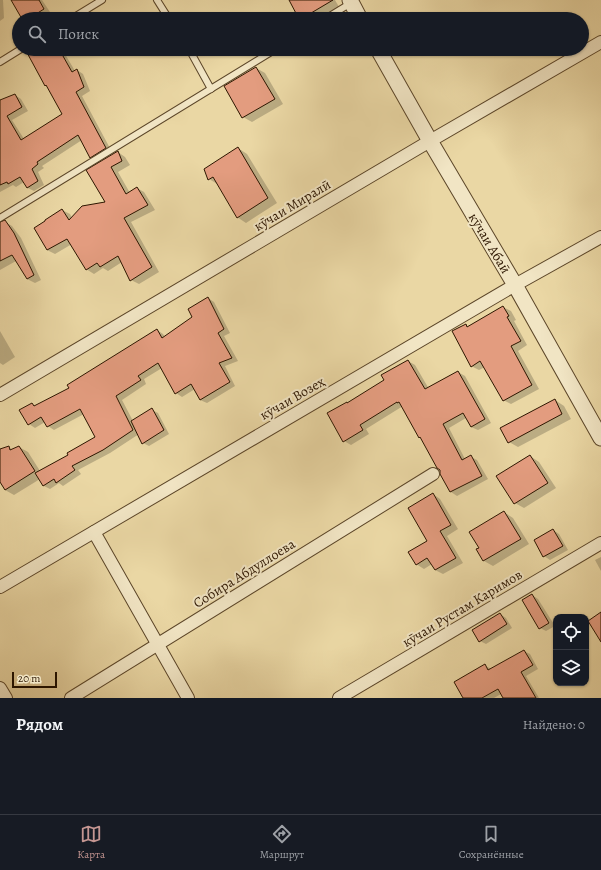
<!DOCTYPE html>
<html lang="ru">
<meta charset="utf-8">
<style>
body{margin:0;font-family:Alegreya,serif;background:#20242c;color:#f1f3f6}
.controls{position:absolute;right:12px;bottom:12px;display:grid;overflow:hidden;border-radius:8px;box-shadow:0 1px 3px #0004}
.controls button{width:36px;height:36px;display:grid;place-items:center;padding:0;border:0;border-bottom:1px solid #363941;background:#171b24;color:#f1f3f6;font:20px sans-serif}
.scale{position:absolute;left:12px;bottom:10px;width:45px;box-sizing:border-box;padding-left:4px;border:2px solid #2d1600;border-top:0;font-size:11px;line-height:14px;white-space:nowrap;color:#2d1600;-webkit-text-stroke:3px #f1e5c4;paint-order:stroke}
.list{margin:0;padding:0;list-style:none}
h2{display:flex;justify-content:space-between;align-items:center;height:52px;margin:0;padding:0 16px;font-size:17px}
h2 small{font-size:13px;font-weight:400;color:#9ea1a6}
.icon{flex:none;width:22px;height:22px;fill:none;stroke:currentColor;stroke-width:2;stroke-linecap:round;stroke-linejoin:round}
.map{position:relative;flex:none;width:601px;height:698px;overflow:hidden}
.search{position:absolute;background:#171b24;box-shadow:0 1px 3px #0004;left:12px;right:12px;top:12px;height:44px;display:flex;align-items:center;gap:10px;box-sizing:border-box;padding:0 14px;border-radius:22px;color:#9ea1a6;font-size:15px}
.sheet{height:116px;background:#171b24}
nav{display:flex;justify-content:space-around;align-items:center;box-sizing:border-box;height:56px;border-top:1px solid #363941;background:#171b24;font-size:11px;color:#9ea1a6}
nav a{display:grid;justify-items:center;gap:2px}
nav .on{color:#c59692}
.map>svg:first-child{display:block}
</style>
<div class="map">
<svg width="601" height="698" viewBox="0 0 601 698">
<rect width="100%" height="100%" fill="#ead7a4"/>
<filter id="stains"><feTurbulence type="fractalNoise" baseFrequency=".005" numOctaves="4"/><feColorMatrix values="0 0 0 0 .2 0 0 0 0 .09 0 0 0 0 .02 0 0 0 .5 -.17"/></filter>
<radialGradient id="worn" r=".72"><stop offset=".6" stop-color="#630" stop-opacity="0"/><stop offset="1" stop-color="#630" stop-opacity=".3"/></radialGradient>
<g fill="#0003">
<path d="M0,0H3L4,18L0,21Z"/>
<path d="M12,0H42L50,12L39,19H23Z"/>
<path d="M290,0H335L339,7L318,19H300Z"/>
<path d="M27,49H62L75,71L77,70L83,74L90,91L82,96L112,152L97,161L91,157L82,140L42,166L44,168L38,172L44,185L34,191L28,188L24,182L16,187L13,185L0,192V101L15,95L21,99L28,111L12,120L24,139L63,114L48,87L46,85Z"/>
<path d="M256,68L265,73L283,104L252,122L243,117Z"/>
<path d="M238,148L247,154L277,203L246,223L237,217L219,185L209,179Z"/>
<path d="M118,152L125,157L130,165L118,172L130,193L137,188L144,192L155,210L131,222L159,272L139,284L131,280L122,262L108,271L103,268L94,274L86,269L72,244L55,254L47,250L62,210L70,214L72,218L107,203L88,171Z"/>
<path d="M5,222L12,226L21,238L41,280L35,283L27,279L16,261L0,270V223Z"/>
<path d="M208,298L214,302L230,333L224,336L238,361L225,366L235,386L207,403L200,400L195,389L182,397L176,393L162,368L144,379L146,384L122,400L133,421L152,410L158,413L169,434L149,446L143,443L139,434L110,453L78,470L81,474L63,486L59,483L50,489L44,486L40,479L14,495L5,490L0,480V451L8,447L13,450L19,447L28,452L40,471L69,455L97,437L84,414L54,430L48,426L45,422L35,428L29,424L32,404L36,406L70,388L157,330L163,334L165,337L193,317Z"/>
<path d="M503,307L511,311L516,320L514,321L527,345L518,351L539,389L511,404L503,400L485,367L479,370L471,366L466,325L469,327Z"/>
<path d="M0,331L15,357L3,365L0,363Z"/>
<path d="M408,361L415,365L429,389L458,372L465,376L491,423L478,430L471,427L466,418L449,428L465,459L471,457L477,460L488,479L457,496L451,492L441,474L440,470L403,406L366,429L369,434L351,445L344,441L347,403L385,381Z"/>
<path d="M555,400L564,406L571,419L518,447L509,442Z"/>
<path d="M530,456L539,462L556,488L524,508L515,503Z"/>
<path d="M433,494L440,499L458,529L447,536L463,563L443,574L435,570L432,564L424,569L416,564L428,541Z"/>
<path d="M504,512L513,518L529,544L493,566L484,561L477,550L480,548Z"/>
<path d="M553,530L559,534L568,550L550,560L544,556Z"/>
<path d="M601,557V571L595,560Z"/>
<path d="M532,595L538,599L555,626L546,631L540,628Z"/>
<path d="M500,614L506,618L512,628L486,644L480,641Z"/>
<path d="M524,651L530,654L538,669L526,676L539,698H504L501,694L494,698H464L485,666L492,669Z"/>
</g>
<g fill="#e39c7f" stroke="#2d1600">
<path d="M11,0H39L44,9L28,19H22Z"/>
<path d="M289,0H333L301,19H299Z"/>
<path d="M25,49H59L72,72L77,69L84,87L76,92L106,148L90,158L78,135L37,162L38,164L32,169L38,181L27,188L20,177L8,184L7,182L0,185V100L15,94L22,107L7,116L21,140L62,114L46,85L45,86Z"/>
<path d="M256,67L275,99L242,118L224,86Z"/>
<path d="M238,147L268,198L237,218L213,177L208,180L204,169Z"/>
<path d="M118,151L122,161L111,167L126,194L137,187L148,205L124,218L152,267L130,281L118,256L100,267L97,263L86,270L67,239L47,250L34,228L45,221V220L62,209L69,220L82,206L105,202L86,170Z"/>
<path d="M5,220L14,233L34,275L27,279L12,255L0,261V222Z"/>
<path d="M208,297L224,329L218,333L232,358L219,363L230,382L200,400L191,384L175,394L158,363L138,376L141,380L116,396L133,430L103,450L72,466L75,470L56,483L54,479L43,486L35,473L68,455L67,453L95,437L80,409L47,427L41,417L28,425L19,410L32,403L34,406L69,388L67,385L157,329L162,338L192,317L188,309Z"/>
<path d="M503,306L509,316L507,317L521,341L511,346L532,385L503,401L480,361L471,367L452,331L466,324L467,327Z"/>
<path d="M408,360L425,389L458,371L485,419L471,427L463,413L443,424L462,460L471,455L482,476L450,492L440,474V470L437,468L420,437L419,438L399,402L397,403V402L360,425L363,430L343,442L327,413L347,402V403L384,380L381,375Z"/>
<path d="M555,399L562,414L508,443L500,428Z"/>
<path d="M152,408L164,430L142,444L131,421Z"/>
<path d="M9,446L10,450L19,446L35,471L5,490L0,482V449Z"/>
<path d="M530,455L548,483L514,504L496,476Z"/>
<path d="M433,493L451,525L440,531L456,558L435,570L427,558L416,565L408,552L427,541L408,508Z"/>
<path d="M504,511L521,539L483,561L476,549L479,548L469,532Z"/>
<path d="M553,529L563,546L543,557L534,540Z"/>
<path d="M532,594L549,623L539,629L522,600Z"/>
<path d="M601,612V642L588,621Z"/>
<path d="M500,613L507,624L479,642L472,630Z"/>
<path d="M524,650L533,665L521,672L536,698H503L498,689L482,698H463L454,682L485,664L488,670Z"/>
</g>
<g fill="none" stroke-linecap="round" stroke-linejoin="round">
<defs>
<g id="service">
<path d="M157,0L169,19"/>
<path d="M71,19L102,0"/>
<path d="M325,19L351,3"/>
<path d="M189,49L211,89"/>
<path d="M0,62L21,49"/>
<path d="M0,218L276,49"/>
</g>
<g id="minor">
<path d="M0,395L430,141L601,42"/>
<path d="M94,532L188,698"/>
<path d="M0,587L515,285L601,237"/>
<path d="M0,688L6,698"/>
<path d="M71,698L433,474"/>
<path d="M339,698L601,543"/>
</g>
<g id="tertiary">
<path d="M350,0L360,19"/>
<path d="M378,49L430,141L515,285L601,438"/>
</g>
</defs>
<use href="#service" stroke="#5c4629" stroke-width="8"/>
<use href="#minor" stroke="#5c4629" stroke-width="14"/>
<use href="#tertiary" stroke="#5c4629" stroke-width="17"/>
<use href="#service" stroke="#f1e5c4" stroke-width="6"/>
<use href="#minor" stroke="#f1e5c4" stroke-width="12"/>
<use href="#tertiary" stroke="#f1e5c4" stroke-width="15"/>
</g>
<g text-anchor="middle" stroke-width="4" stroke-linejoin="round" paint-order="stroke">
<g font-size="14" fill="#2d1600" stroke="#f1e5c4">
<text transform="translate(292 205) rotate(-31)" y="5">кӯчаи Миралӣ</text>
<text transform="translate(490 243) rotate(59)" y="5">кӯчаи Абаӣ</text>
<text transform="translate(292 398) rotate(-30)" y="5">кӯчаи Возеҳ</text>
<text transform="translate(244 573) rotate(-32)" y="5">Собира Абдуллоева</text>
<text transform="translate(462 608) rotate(-31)" y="5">кӯчаи Рустам Каримов</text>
</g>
</g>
<rect width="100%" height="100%" filter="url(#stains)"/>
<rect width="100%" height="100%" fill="url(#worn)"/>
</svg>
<div class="controls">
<button><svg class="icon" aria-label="locate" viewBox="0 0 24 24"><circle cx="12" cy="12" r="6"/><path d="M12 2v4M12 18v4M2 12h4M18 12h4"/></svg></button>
<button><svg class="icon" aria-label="layers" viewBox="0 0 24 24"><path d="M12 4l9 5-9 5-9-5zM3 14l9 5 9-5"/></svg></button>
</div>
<div class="scale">20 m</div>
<div class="search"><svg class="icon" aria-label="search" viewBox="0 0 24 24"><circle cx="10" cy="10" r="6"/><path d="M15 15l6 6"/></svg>Поиск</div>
</div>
<section class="sheet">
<h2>Рядом<small>Найдено: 0</small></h2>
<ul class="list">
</ul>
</section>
<nav>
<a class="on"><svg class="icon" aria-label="map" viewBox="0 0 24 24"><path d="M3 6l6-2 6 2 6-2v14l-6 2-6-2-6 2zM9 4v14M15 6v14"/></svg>Карта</a>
<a><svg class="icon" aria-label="directions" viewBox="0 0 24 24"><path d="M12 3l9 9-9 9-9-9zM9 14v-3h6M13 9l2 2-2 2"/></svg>Маршрут</a>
<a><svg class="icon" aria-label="saved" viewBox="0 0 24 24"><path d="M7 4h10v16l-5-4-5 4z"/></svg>Сохранённые</a>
</nav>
